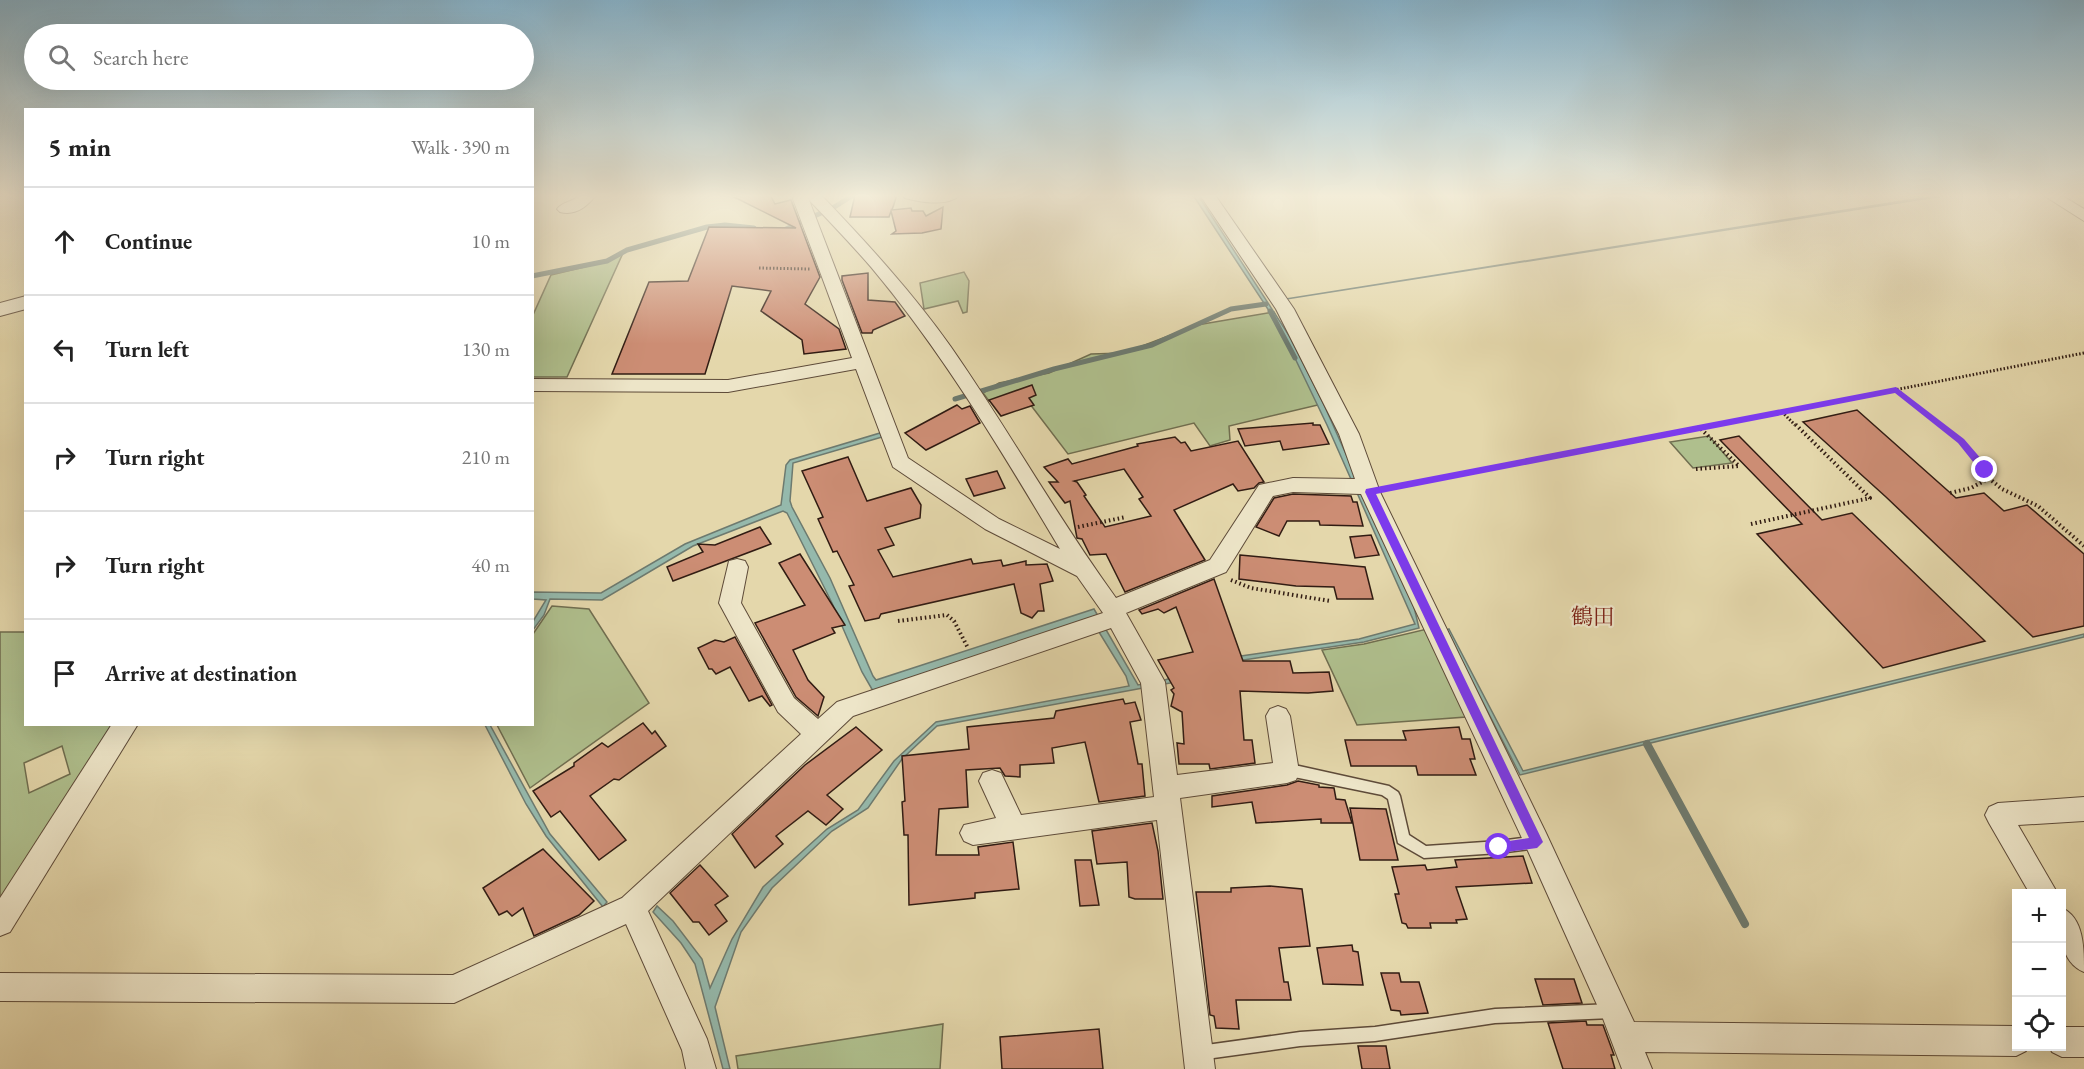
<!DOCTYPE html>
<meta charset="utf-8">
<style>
body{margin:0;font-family:"EB Garamond","Noto Serif JP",serif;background:#f6f6f6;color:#222}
.controls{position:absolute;right:18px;bottom:18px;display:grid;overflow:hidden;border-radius:0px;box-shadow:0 6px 24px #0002}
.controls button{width:54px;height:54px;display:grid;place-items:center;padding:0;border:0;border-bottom:2px solid #e0e0e0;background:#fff;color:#222;font:30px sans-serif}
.stop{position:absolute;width:18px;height:18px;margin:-14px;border:4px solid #7c3aed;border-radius:50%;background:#fff}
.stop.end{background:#7c3aed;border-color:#fff;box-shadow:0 2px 6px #0008}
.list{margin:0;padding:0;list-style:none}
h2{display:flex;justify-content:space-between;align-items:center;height:78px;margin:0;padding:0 24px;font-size:26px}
h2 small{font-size:20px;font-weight:400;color:#767676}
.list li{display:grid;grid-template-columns:39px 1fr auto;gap:18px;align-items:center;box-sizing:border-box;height:108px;padding:0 24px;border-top:2px solid #e0e0e0}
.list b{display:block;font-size:22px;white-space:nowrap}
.list em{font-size:20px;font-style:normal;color:#767676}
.icon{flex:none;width:33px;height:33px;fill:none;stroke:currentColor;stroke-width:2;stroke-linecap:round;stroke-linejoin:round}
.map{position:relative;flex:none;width:2084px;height:1069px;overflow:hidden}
.search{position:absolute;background:#fff;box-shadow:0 6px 24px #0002;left:24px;top:24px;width:510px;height:66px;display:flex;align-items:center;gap:15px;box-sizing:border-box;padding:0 21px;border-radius:33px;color:#767676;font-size:22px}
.panel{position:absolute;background:#fff;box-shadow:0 6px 24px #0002;left:24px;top:108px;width:510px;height:618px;border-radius:0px}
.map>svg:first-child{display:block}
</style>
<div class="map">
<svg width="2084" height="1069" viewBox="0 0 2084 1069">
<rect width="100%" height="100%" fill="#e4d7ab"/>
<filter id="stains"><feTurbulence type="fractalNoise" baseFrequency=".00333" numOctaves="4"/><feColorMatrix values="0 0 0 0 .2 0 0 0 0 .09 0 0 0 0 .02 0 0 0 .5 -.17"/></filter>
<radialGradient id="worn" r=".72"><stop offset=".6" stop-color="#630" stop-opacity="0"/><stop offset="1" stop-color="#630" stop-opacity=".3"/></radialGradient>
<g fill="#afbf8d" stroke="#706e50" stroke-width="1.5" fill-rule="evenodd">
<path d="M623,253L567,377H533V315L551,275L605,262Z"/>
<path d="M964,272L969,281L967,312L963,313L958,301L924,309L920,283Z"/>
<path d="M1274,312L1322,404L1229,426L1230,440L1210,446L1194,423L1068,454L1020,391L989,401L983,393L999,383L1049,373L1091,354L1124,353L1197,325Z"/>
<path d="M1709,436L1732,463L1693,468L1670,442Z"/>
<path d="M552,606L589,609L649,703L530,788L497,725L532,724L533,634Z"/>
<path d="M1427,629L1466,717L1357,725L1322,650L1364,644Z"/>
<path d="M0,632H25L26,724L114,725L0,901ZM62,746L70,774L29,793L24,763Z"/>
<path d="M943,1024L940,1069H738L736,1056Z"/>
</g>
<g fill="#95b9ac" stroke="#6d7a6f" stroke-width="1.5">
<path d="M1193,195H1198L1290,337L1325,407L1414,607L1419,628L1364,642L1230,662L1170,683L937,726L902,759L868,808L832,831L772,888L741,932L715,1007L730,1069H723L695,964L681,943L653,912L657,906L673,921L702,959L710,988L732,939L763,887L827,829L858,810L894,761L936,722L1129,686L1126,676L1091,619L873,691L862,672L832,603L787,513L783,511L693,546L602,600L550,599L544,615L533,630L532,623L546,600L533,599V592L601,593L685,544L781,505L786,465L790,460L880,433L882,437L793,463L790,501L792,507L830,578L873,676L876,680L1094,609L1138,685L1165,680L1227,658L1359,639L1415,624L1327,425L1281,329Z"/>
<path d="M1940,195H1949L1286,299Z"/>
<path d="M1449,629L1523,771L2084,634V637L1520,775L1446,630Z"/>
<path d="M485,725H490L550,834L607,902L603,907L546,836L526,804Z"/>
</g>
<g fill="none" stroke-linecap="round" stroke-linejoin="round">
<g stroke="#6d7a6f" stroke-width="5">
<path d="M782,231L836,206L853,195"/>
<path d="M532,276L607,261L627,250L707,227L725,225L754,228"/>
<path d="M1270,311L1295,358"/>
<path d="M955,399L1054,369L1152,345L1231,309L1266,304"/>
</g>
<path stroke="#6d7a6f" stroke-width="8" d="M1647,744L1745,924"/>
</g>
<g fill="#cc8d74" stroke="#311c13" stroke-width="1.5" fill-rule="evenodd">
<path d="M730,195H770L775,204L791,200L820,277L805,304L839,329L846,349L804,354L802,340L761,311L771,291L732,286L705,374H612L649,282L688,281L709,227L796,228Z"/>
<path d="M855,195H897L892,210L911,208L912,211H923L926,216L943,207L941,229L922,233L892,234L896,231L891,211L889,217H850Z"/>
<path d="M868,273V300L895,302L905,316L873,330L872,333H862L842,280V276Z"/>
<path d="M1032,385L1036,395L1029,398L1034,405L1001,416L989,400Z"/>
<path d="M957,405L962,409L970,406L980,423L926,450L905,433Z"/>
<path d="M1857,410L1956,498L1984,493L2004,511L2027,505L2084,554V626L2033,637L1886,497L1803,422Z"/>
<path d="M1313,423V425H1320L1329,444L1283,450L1280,441L1245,446L1238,429Z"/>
<path d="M1739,436L1822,520L1852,513L1985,641L1883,668L1757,534L1802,524L1720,440Z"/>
<path d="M1175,437L1181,443L1185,442L1191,451L1238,441L1264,482L1259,483L1254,488L1238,491L1233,484L1174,510L1205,560L1125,592L1106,554L1090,555L1082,539L1077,538L1070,501L1065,503L1049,482H1058L1044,467L1068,459L1072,464L1138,446L1137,444ZM1124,469L1143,497L1139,499L1151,516L1105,527L1084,496L1086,495L1077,482L1074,481Z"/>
<path d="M848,457L867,501L911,488L921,505L920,518L885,528L894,545L878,550L893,577L971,559L973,564L1001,560L1003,566L1026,561V565L1047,564L1053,581L1040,584L1044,611H1038L1032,618L1021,613L1014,584L881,614L879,618L865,621L849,586L854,585L837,551L833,552L818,519L823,517L802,471Z"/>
<path d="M997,471L1005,488L974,496L966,479Z"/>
<path d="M1293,494L1351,496L1353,502H1357L1363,526L1320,525L1319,521H1287L1279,536L1256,527L1274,498Z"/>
<path d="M760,527L771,544L673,581L667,567L703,552L698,544L715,545Z"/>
<path d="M1371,535L1379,555L1355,558L1350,537Z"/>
<path d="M800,554L845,625L832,628L835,633L793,650L808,680L824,697L818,716L796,697L755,623L805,605L779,563Z"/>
<path d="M1240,555L1365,567L1373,599H1337L1334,587L1296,586L1239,579Z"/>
<path d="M1214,579L1243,661H1290L1293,673L1329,672L1333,691L1308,693L1240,691L1244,740H1252L1255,763L1210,769L1209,764H1179L1177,743L1184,744L1182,712L1171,706L1174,694L1171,690L1174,688L1158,660L1193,652L1176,607L1164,613L1158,609L1142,614L1139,610Z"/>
<path d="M735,637L772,705L770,706L762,696L749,701L730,667L716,674L712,669H709L698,648L715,640L724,642Z"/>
<path d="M1123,699L1125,704L1135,702L1141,720L1130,722L1138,764H1142L1145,796L1099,802L1085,742L1052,748L1054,763L1020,765V777L1005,776L1000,768L966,770L968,807L939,809L936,855H979L978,847L1013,842L1019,889L975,893V898L909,905L908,835H904L902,802L905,801L902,756L969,749L967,727L1054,718L1056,711Z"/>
<path d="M643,723L652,734L655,731L666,746L619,780L614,779L590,796L626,840L599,860L560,811L551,817L533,791L574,766V763L602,743L608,747Z"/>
<path d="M856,727L882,750L827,795L843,809L826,825L808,811L776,836L783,844L755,868L732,834L805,765Z"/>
<path d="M1459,727L1462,739H1470L1475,759H1470L1476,775H1418L1416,766H1351L1345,740H1406L1403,731Z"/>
<path d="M1298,781L1319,785V787L1334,788L1336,799L1345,800L1352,823H1321V819L1256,823L1252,802L1212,807V796L1287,785Z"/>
<path d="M1350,808L1386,809L1398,860H1360Z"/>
<path d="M1152,823L1158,851L1163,899H1135L1129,897L1127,862L1097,864L1092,831Z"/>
<path d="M543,849L594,901L579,915L534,936L523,908L512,916L507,911L499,915L483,888Z"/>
<path d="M1523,856L1532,883L1456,887L1467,919L1456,920L1457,923H1430L1431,928H1408L1406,924L1402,923L1395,894H1399L1392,867L1425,865L1427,870L1457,867L1455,860Z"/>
<path d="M1075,860H1091L1099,905L1080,906Z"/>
<path d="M700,865L728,896L715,905L727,921L709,935L699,922H693L670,893Z"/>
<path d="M1270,886L1302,889L1310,946L1279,948L1284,982H1288L1291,1000H1236L1239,1029L1216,1028L1214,1016L1210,1015L1196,892H1231V888Z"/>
<path d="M1352,945L1353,951L1358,952L1363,985L1323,984L1317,948Z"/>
<path d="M1381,973H1399L1401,982H1419L1428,1013L1401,1015L1400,1011L1391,1010Z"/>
<path d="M1535,979H1574L1582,1003L1543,1005Z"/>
<path d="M1586,1021L1587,1025H1603L1614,1055H1611L1615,1069H1563L1548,1023Z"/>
<path d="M1099,1029L1103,1069H1002L1000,1037Z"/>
<path d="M1358,1046H1386L1390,1069H1362Z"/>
</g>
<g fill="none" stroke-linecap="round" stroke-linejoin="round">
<defs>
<g id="service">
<path d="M1287,766H1299L1389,786L1398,792L1400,796L1409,835L1426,846L1499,841L1537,836L1542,838L1544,842L1542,846L1537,848L1499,853L1424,858L1398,843L1388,799L1382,795L1299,778L1283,776L1281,772L1283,768Z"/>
<path d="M1612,1004L1617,1006L1619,1011L1617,1016L1612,1018L1495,1023L1375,1041L1300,1046L1199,1060L1194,1058L1192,1053L1194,1048L1199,1046L1300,1032L1375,1027L1495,1009Z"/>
</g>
<g id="minor">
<path d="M580,195H596C587,207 575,216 560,212L557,209C562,202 573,202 580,195Z"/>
<path d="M795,195H821C867,243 912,292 951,347C1008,429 1057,517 1116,598L1210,560L1259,485L1293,478L1355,479L1339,434L1276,309L1200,195H1215L1294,309L1359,434L1380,492L1546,833L1634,1022L2016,1026V1046H2028L2026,1051L2016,1056L1645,1052L1652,1069H1622L1602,1016L1528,851L1361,494L1293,492L1273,496L1226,572L1126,613L1165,682L1177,775L1273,763L1266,716L1270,709L1278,706L1286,709L1290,716L1299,772L1296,780L1287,783L1180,798L1215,1069H1185L1157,820L973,845L964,841L960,833L964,825L996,818L979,781L983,773L992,770L1001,773L1021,815L1154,797L1141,683L1111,628L853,716L648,911L707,1039L716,1069H686L682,1050L626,924L454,1003L0,1001V973L453,975L622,898L801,734L778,712L719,603L729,561L737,559L745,561L748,567L741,603L794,698L818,719L837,702L1103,613L1077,576L985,529L893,467L856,369L728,392L532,391V379L728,380L852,358L793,199ZM809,200C830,222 851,244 871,267C944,354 1002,452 1060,549L999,519L908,458Z"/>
<path d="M902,195H960C948,207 919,202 905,198Z"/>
<path d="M2043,195H2061L2084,209V221Z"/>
<path d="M112,724H138L10,932L0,936V898Z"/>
<path d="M2084,797V821L2018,825L2058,894H2030L1989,823L1985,815L1989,807L1998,803Z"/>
<path d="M2062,908C2084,918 2084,948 2084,972C2059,962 2060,931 2062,908Z"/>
<path d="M2062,1027H2084V1057H2062L2052,1052L2049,1046H2062Z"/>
</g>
<path id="tertiary" d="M26,296V309L0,316V303Z"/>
</defs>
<use href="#service" stroke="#5e4b39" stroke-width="3"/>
<use href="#minor" stroke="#5e4b39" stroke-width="2"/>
<use href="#tertiary" stroke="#5e4b39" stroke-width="2"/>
<g stroke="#311c13" stroke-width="3" stroke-dasharray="1.5 2" stroke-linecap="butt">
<path d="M759,268L810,269"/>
<path d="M1897,390L1940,425"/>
<path d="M1782,412L1795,425"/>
<path d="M1715,425L2084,353"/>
</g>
<g stroke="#311c13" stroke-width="4" stroke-dasharray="1.5 3" stroke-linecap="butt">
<path d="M1938,423L1961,441L1985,470L1984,481L1971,488L1950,493"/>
<path d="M1696,469L1739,466L1700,428"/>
<path d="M1985,475L2002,489L2038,506L2084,546"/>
<path d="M1388,488L1723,423"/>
<path d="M1751,524L1870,498L1794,423"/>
<path d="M1078,527L1126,517"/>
<path d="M1231,580L1251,588L1330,601"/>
<path d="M898,621L947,615L954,621L968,648"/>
</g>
<use href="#service" fill="#ede5c8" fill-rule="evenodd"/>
<use href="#minor" fill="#ede5c8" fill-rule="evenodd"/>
<use href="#tertiary" fill="#ede5c8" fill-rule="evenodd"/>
</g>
<linearGradient id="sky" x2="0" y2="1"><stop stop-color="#87b6d0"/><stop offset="0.57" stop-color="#f3edd9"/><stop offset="1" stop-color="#f3edd9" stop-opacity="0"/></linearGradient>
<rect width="2084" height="344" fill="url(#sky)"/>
<path fill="#7c3aed" d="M1896,387L1964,439L1989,468V473H1982L1958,443L1895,393L1376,494L1543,842L1537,848L1499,853L1495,851V843L1529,838L1365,492L1366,489Z"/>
<g text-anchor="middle" stroke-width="4.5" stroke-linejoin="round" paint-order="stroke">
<g font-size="22" fill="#7a1f14" stroke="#ede5c8">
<text x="1593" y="624">鶴田</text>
</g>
</g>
<rect width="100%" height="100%" filter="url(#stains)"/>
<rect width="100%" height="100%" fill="url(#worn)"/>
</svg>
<div class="controls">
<button>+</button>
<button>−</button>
<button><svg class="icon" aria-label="locate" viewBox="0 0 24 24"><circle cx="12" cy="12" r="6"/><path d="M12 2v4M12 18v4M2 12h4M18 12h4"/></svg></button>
</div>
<div class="stop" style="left:1499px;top:847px"></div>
<div class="stop end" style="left:1985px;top:470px"></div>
<div class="search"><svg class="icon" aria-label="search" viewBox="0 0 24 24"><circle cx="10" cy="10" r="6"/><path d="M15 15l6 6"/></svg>Search here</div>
<section class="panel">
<h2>5 min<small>Walk · 390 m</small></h2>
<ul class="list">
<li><svg class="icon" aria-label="ahead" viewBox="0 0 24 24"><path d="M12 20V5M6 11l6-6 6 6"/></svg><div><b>Continue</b></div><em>10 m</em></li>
<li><svg class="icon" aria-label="left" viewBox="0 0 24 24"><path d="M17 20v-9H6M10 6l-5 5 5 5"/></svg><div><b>Turn left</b></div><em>130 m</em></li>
<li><svg class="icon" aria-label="right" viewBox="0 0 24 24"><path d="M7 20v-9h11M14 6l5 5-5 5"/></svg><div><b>Turn right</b></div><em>210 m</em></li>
<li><svg class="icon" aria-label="right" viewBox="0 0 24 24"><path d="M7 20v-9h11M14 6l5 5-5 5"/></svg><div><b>Turn right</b></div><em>40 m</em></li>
<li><svg class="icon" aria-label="arrive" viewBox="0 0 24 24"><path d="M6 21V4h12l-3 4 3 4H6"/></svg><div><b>Arrive at destination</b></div></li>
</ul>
</section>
</div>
